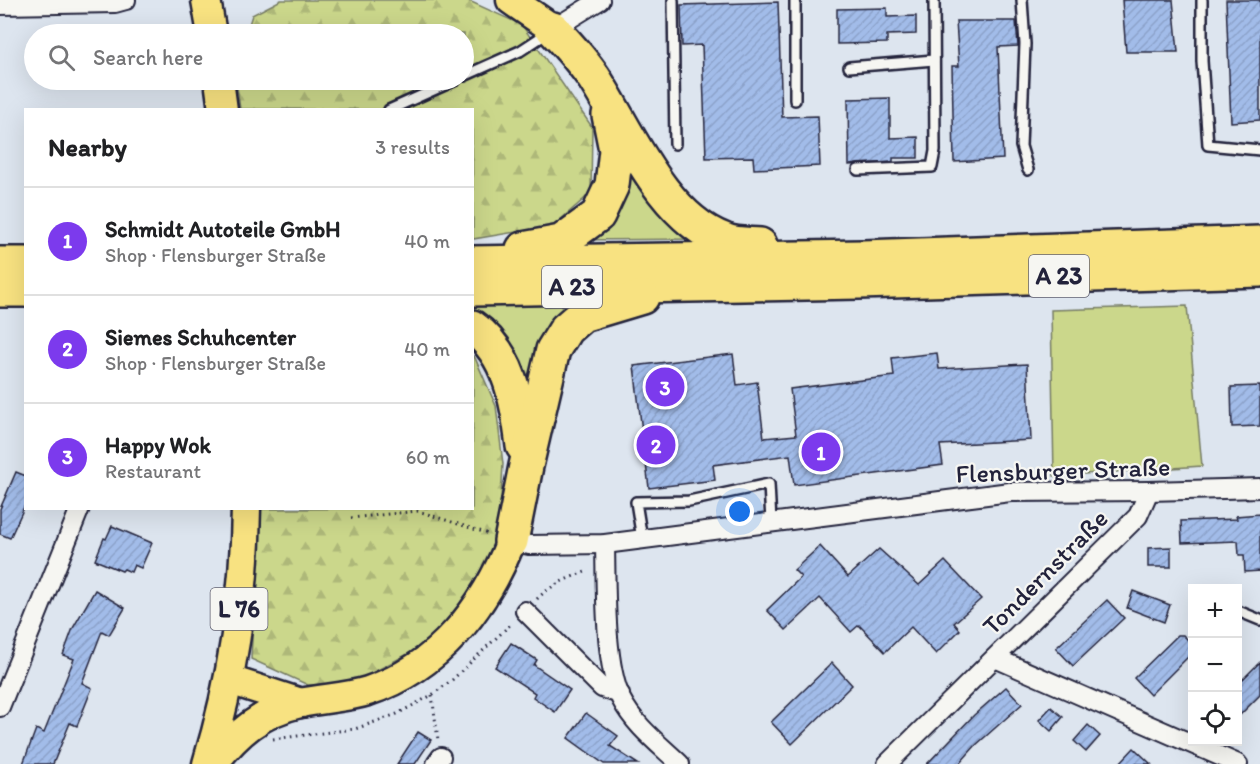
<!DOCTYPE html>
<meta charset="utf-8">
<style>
body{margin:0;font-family:Itim,sans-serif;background:#f2f2f2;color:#202124}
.controls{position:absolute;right:18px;bottom:18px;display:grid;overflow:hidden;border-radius:0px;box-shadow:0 6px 24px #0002}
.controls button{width:54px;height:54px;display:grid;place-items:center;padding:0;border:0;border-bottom:2px solid #e0e0e0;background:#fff;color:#202124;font:30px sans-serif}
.you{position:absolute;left:740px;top:512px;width:21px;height:21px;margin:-15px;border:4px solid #fff;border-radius:50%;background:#1a73e8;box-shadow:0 0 0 9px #1a73e833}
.badge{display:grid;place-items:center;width:39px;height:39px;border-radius:50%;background:#7c3aed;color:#fff;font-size:20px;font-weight:700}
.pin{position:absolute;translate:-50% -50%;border:3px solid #fff;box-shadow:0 2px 6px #0006}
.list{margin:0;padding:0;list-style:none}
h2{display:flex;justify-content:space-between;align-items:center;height:78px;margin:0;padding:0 24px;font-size:26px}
h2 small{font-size:20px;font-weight:400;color:#757577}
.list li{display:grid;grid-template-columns:39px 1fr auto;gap:18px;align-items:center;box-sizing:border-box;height:108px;padding:0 24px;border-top:2px solid #e0e0e0}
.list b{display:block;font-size:22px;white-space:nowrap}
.list p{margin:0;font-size:20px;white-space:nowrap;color:#757577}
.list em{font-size:20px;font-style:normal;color:#757577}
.icon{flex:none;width:33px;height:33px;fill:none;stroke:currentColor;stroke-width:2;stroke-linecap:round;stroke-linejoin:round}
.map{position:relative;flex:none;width:1260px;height:764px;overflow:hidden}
.search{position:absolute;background:#fff;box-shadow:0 6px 24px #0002;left:24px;top:24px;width:450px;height:66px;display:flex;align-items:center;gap:15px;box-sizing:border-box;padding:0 21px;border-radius:33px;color:#757577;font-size:22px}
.panel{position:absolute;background:#fff;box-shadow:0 6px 24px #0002;left:24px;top:108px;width:450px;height:402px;border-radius:0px}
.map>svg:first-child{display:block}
</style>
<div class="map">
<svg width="1260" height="764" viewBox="0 0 1260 764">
<defs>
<pattern id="forest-firs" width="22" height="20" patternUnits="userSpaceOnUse" patternTransform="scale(1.5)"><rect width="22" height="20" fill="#cbd78b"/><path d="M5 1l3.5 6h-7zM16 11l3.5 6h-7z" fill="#aeb879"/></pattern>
<pattern id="building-hatch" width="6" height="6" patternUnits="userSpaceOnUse" patternTransform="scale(1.5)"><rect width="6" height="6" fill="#a2bce9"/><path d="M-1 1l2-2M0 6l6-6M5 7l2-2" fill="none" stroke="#8ba1c9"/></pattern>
</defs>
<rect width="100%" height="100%" fill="#dde5ef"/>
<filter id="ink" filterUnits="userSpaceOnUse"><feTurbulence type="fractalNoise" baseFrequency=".0167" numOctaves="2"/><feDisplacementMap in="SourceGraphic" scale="12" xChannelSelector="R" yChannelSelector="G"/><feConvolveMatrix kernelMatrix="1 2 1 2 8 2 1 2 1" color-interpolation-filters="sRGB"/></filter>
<g filter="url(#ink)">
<g fill="#cbd78b" stroke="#767c63" stroke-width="1.5">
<path d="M621,159L703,239L577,240Z"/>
<path d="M472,304H571L529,389L473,317Z"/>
<path d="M1187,306L1202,466L1054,476L1051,310Z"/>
</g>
<g fill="url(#forest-firs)" stroke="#767c63" stroke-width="1.5">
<path d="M281,0H467L522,25L592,127L591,193L553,226L473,239L472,110L240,109L236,80H464V34H246L252,15Z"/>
<path d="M473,356L475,358L496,406L503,464L499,534L482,578L438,638L353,683L308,685L251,659L259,509L472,508Z"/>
</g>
<g fill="url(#building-hatch)" stroke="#22223b" stroke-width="1.5">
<path d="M1122,0H1173L1178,52H1126Z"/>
<path d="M1226,0H1260V120L1231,122Z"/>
<path d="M778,2L782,117L818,116L820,166L754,169L753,157L706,158L702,45L682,46L681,5Z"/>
<path d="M887,8V17L916,16V34L887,35V43L837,44V9Z"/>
<path d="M956,21H1016L1018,46L998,47L1003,159L954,162L952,66H959Z"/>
<path d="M890,98V138L918,137V158H893V162L849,165L848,99Z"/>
<path d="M937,353L939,369L1027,364L1031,440L940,445L943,465L794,485L790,455L713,465L715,480L649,488L634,366L733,354L737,385L757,382L764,438L796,435L790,389L894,376L892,358Z"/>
<path d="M1260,386V426L1232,427L1231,387Z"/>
<path d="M16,472L26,476V503L10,538L0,534V509Z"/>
<path d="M1260,514V571L1245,572L1244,555H1239L1238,541L1182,543L1181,521L1237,519L1236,516Z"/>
<path d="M112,526L152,543L141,568L134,565L131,572L124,569L122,571L95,560L104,538L106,539Z"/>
<path d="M820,546L848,577L879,549L919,585L945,561L981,599L954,623L960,630L936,654L911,627L885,652L859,625L851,632L820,598L786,630L767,610L801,577L794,570Z"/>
<path d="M1171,547V567H1148V548Z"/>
<path d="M95,590L125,608L109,635L102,631L82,683L92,688L77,726L70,723L53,764H23L36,729L44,733L74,659L63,655L73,628Z"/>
<path d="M1133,591L1170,605L1164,622L1127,608Z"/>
<path d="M1107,600L1124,618L1073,666L1056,648Z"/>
<path d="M1178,635H1183L1192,644V653L1150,695L1134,678Z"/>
<path d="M511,643L537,660L534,665L570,690L555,712L533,697L535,693L495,667Z"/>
<path d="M1260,662V695L1238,717V684Z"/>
<path d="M832,663L852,685L792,744L771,722Z"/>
<path d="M1006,687L1022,704L976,745L959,764H927L974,715Z"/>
<path d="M1051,707L1063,717L1051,731L1039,720Z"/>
<path d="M586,713L618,736L610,746L638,764H604L568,738Z"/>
<path d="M1088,725L1100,736L1086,752L1074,741Z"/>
<path d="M418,732L431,740L415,764H397Z"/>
<path d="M1134,748L1151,764H1119Z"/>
</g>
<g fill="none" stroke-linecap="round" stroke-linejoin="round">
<defs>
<g id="lane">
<path d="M673,0L675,144"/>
<path d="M795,0V100"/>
<path d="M1022,0L1025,44L1021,146L1028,170"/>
<path d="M1202,0V61L1208,145L1260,150"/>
<path d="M849,67L934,60"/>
<path d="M464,76L520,51L549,32"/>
<path d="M389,110L456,80"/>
<path d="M858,170L932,167L935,151L934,0"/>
<path d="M642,539L636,502L689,501L769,484L771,522"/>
<path d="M1238,611L1260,620"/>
</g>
<g id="street">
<path d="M0,5L115,3L126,0"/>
<path d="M553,29L600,0"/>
<path d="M511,541L529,545L605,544L1010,492L1149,491L1260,488"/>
<path d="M605,544C606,587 604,661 621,699C634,725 659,744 680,764"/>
<path d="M525,611L602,688L620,694"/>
<path d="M995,658L1238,764"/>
<path d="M0,707L80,508"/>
<path d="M436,764L441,757"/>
<path d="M887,764L1138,516L1149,491"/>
</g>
<g id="primary">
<path d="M206,0L212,34"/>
<path d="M511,0L553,29"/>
<path d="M219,80L223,110"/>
<path d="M229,681L239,683L301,703"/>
<path d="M207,764C232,682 245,595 246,508"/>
<path d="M213,764C237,733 261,712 300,703C323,698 346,698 368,691C438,668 485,608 511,541"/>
</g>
<g id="highway">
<path d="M553,29C568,45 582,60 594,78C628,131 662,217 724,240C734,245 749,244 760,245"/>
<path d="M523,249L561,242L598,215L612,185L616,150L609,115"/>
<path d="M472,263L863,257L1260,243"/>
<path d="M0,264H26"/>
<path d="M472,289L859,282L1260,270"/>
<path d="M0,290H26"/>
<path d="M472,327C510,353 518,404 523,446"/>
<path d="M511,541L526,466L553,350L566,329L582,315L642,297"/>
</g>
</defs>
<use href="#lane" stroke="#22223b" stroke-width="14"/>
<use href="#street" stroke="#22223b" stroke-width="22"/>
<use href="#primary" stroke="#22223b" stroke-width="33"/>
<use href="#highway" stroke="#22223b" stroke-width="38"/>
<g stroke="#22223b" stroke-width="3" stroke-dasharray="1.5 4.5" stroke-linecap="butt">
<path d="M351,518L418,511L489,534"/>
<path d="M537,599C552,584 568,578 588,571"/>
<path d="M432,695L438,740"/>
<path d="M273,739L355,729L397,714L432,695L452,680L512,623"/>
</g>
<use href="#lane" stroke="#f6f6f2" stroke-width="9"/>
<use href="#street" stroke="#f6f6f2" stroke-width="18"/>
<use href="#primary" stroke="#f8e281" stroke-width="28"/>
<use href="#highway" stroke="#f8e281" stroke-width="33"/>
</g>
</g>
<g text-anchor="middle" stroke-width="4.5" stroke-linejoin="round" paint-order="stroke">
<g fill="#f6f6f2" stroke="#626272" stroke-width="1.5">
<rect x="1029" y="255" width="60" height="42" rx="4.5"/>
<rect x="542" y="266" width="60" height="42" rx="4.5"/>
<rect x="210.5" y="588" width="57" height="42" rx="4.5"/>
</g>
<g font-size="24" font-weight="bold" fill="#22223b">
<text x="1059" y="284">A 23</text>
<text x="572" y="295">A 23</text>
<text x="239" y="617">L 76</text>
</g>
<g font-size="26" fill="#22223b" stroke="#f6f6f2">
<text transform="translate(1063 470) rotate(-2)" y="9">Flensburger Straße</text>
<text transform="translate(1045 572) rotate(-45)" y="9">Tondernstraße</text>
</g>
</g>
</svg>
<div class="controls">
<button>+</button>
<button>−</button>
<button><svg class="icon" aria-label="locate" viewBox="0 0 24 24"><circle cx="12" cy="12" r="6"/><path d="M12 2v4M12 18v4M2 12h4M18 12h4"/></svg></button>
</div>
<div class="you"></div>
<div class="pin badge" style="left:821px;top:452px">1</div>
<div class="pin badge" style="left:656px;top:445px">2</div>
<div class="pin badge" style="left:665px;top:387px">3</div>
<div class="search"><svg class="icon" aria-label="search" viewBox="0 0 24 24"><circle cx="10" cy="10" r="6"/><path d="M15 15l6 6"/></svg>Search here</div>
<section class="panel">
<h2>Nearby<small>3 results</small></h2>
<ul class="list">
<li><span class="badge">1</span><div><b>Schmidt Autoteile GmbH</b><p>Shop · Flensburger Straße</p></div><em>40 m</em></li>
<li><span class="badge">2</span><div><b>Siemes Schuhcenter</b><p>Shop · Flensburger Straße</p></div><em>40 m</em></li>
<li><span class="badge">3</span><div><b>Happy Wok</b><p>Restaurant</p></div><em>60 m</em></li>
</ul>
</section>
</div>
